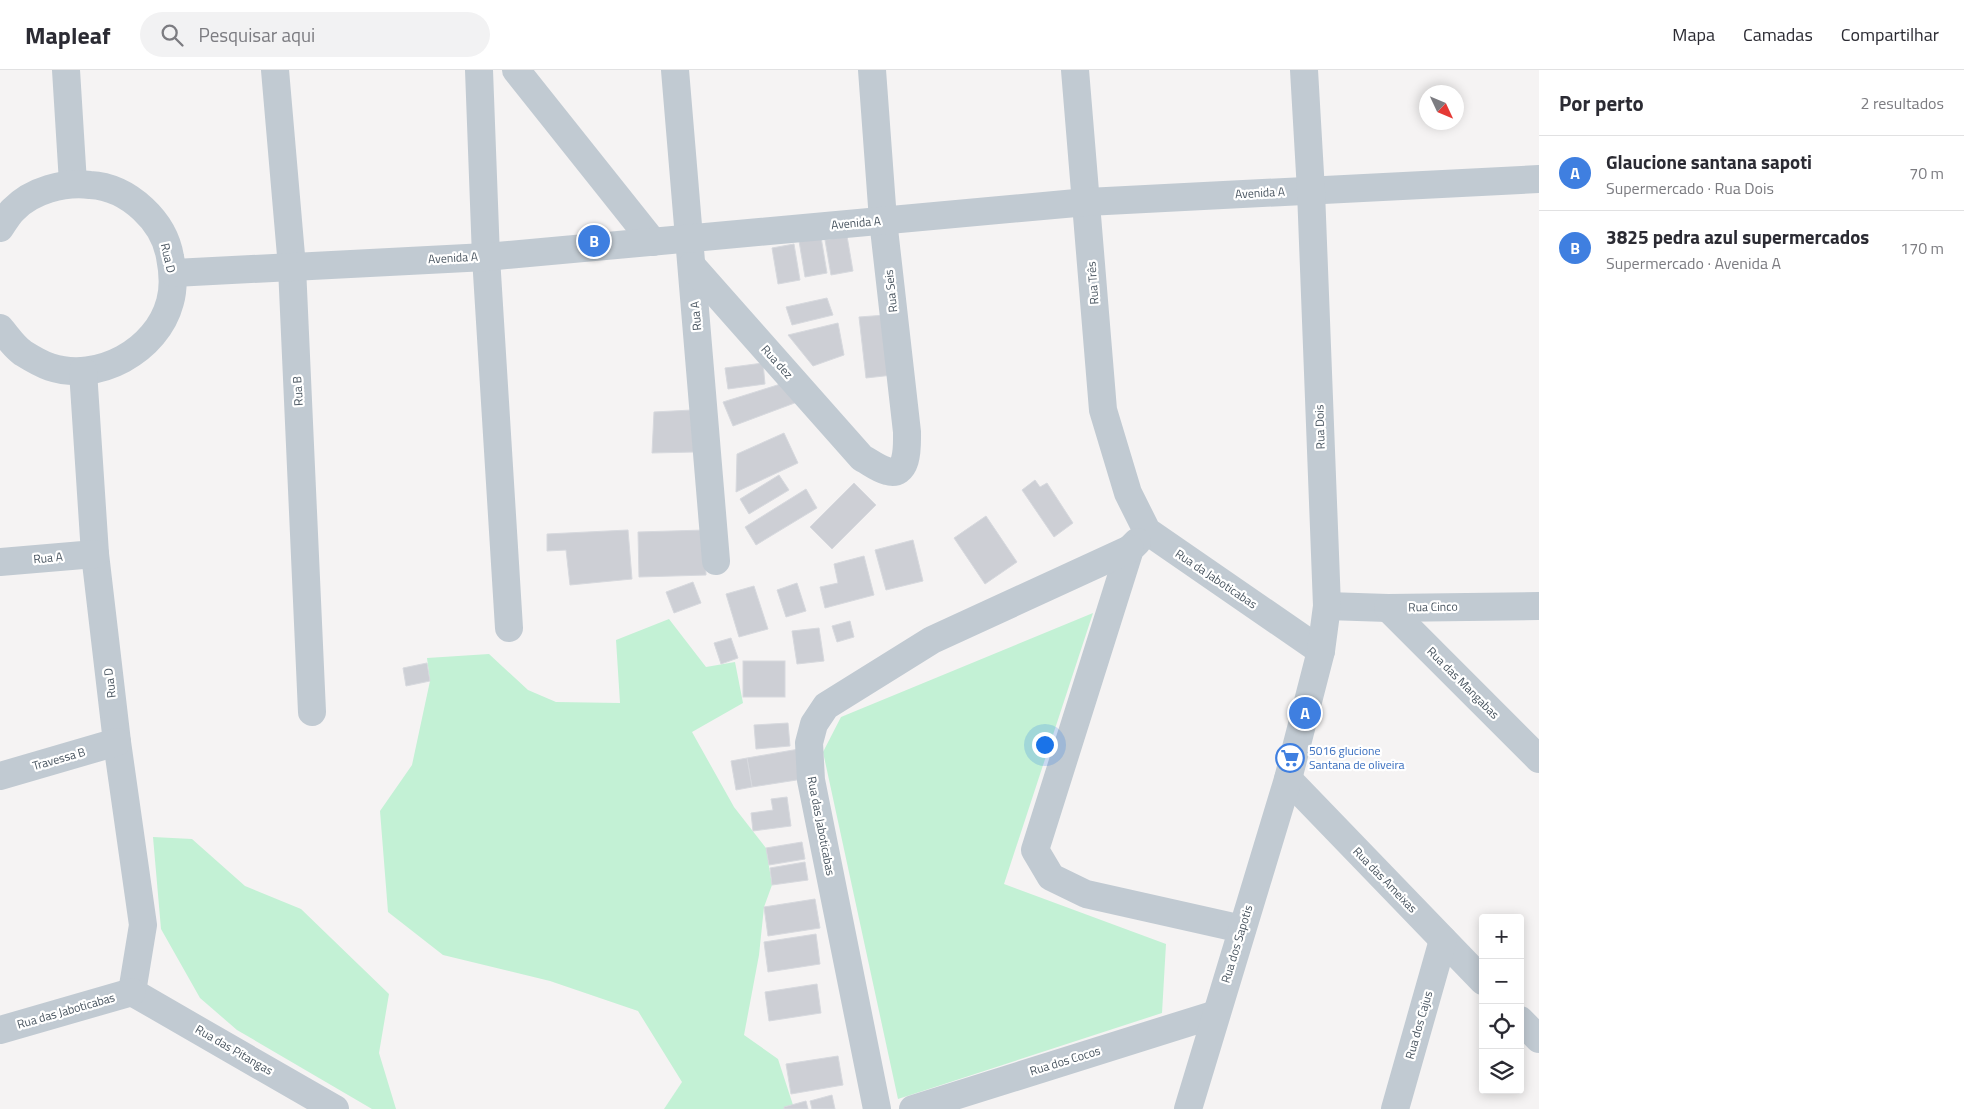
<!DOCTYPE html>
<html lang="pt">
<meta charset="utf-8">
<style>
body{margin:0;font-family:"Titillium Web",sans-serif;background:#f2f2f3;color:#2b2b33}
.controls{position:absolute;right:15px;bottom:15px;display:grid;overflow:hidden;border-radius:5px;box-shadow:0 2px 12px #0003}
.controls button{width:45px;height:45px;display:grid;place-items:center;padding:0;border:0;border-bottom:1px solid #e1e1e2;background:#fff;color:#2b2b33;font:25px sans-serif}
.compass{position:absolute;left:1419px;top:15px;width:45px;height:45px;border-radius:50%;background:#fff;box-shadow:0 2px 12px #0003;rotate:134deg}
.you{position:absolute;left:1044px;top:674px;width:18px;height:18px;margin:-12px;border:4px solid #fff;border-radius:50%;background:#1a73e8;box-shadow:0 0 0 8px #1a73e833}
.badge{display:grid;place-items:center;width:32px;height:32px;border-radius:50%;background:#ea580c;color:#fff;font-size:16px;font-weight:700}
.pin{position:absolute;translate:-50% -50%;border:2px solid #fff;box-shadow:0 1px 5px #0006}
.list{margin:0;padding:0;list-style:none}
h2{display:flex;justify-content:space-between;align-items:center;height:65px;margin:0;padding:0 20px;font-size:21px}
h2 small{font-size:16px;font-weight:400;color:#7c7c81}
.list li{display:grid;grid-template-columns:32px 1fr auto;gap:15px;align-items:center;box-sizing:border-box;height:75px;padding:0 20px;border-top:1px solid #e1e1e2}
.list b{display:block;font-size:19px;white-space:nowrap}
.list p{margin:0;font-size:16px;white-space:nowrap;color:#7c7c81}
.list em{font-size:16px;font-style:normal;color:#7c7c81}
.icon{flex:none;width:28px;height:28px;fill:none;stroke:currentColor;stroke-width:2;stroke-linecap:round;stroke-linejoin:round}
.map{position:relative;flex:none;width:1539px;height:1039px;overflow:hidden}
header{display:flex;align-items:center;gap:30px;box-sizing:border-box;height:70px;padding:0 25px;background:#fff;border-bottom:1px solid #e1e1e2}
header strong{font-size:24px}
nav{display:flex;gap:28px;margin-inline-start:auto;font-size:18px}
.search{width:350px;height:45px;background:#f2f2f3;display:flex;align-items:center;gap:12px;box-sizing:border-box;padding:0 18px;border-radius:28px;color:#7c7c81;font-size:19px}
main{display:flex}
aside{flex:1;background:#fff}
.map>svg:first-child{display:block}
</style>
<header>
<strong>Mapleaf</strong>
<div class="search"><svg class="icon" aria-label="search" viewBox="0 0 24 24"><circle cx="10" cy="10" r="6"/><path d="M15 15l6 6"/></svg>Pesquisar aqui</div>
<nav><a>Mapa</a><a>Camadas</a><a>Compartilhar</a></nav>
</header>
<main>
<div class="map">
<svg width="1539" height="1039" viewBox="0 0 1539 1039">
<rect width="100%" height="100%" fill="#f5f3f3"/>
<g fill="#c3f1d5">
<path d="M1093,543L1004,814L1166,874L1162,943L898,1029L823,682L841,647Z"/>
<path d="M669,549L706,597L735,592L743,633L692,662L734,737L766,778L772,815L764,837L759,885L744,965L778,989L793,1035L784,1037V1039H664L682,1012L638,941L550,911L443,885L388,842L380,741L412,695L430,611L427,588L489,584L528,620L556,632L620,633L616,570Z"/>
<path d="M153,767L192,769L245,816L301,839L389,924L379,983L396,1039H372L237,960L200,928L161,859Z"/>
</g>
<g fill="#cdcfd5" stroke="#d7d9de">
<path d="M847,166L853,201L831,205L825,170Z"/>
<path d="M821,167L827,203L805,207L799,171Z"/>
<path d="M794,174L800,210L778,214L772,178Z"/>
<path d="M827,228L833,245L792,255L786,237Z"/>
<path d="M886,245L893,305L866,308L859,247Z"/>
<path d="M838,253L844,285L813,296L788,265Z"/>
<path d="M763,293L765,314L728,319L725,298Z"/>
<path d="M787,312L800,331L733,356L723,332Z"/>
<path d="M692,340L694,382L652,383L654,342Z"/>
<path d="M784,363L798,393L736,422L737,384Z"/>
<path d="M779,405L789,420L749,444L740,429Z"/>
<path d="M1035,410L1040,417L1047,413L1073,453L1054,467L1022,420Z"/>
<path d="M854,413L876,435L832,479L810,457Z"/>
<path d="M806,419L817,438L756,475L745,457Z"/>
<path d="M986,446L1017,492L985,514L954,468Z"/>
<path d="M628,460L632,509L570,515L566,480L547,481V464Z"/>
<path d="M705,460L706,505L639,507L638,462Z"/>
<path d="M913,470L923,511L886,520L875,480Z"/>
<path d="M864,486L874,525L825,538L820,517L838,513L834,494Z"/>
<path d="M693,512L701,533L674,543L666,522Z"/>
<path d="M797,513L806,541L786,547L777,520Z"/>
<path d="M754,516L768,559L739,567L726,524Z"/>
<path d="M850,551L854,567L837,572L832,556Z"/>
<path d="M819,558L824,591L797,594L792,561Z"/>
<path d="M731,568L738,588L721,594L714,573Z"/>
<rect x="743" y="591" width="42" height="36"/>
<path d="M427,593L430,611L406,616L403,598Z"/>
<path d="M788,653L790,676L756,679L754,655Z"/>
<path d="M799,679L803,709L752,717L747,688Z"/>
<path d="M747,688L752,717L736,720L731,691Z"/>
<path d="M787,727L791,756L753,761L751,743L773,740L771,729Z"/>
<path d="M802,772L805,789L769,795L766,778Z"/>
<path d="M805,792L808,810L772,815L770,798Z"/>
<path d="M815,829L820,858L768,866L764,837Z"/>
<path d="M816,864L820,894L768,902L764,872Z"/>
<path d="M817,914L821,943L769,951L765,922Z"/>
<path d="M838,986L843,1015L791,1024L786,994Z"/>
<path d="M832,1025L835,1039H812L810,1031Z"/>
<path d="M806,1031L808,1039H784V1037Z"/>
</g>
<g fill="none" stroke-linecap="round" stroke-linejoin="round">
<g stroke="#c1cad2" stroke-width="28">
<path d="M66,0L73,113"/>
<path d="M275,0L292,197L312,642"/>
<path d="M479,0L486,187L509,558"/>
<path d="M516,0L653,172"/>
<path d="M675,0L716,491"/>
<path d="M1075,0L1103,340L1128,423L1147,461L1321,581"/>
<path d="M0,158C4,152 8,145 13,140C32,120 64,112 90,115C110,116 128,125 143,139C157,152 167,169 170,187C173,202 174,218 170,232C157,281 98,313 50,297C41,294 31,288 23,283C14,277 7,266 0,258"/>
<path d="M692,196L862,388C870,392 878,399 887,401C909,408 907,374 907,362L883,150L872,0"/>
<path d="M174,203L486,187L1087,132L1539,109"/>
<path d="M83,301L95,484L117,672L143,855L132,922"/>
<path d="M1137,472L1130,479L1035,780L1051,807L1086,824L1242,859"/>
<path d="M0,492L95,484"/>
<path d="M1327,536L1388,538L1539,536"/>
<path d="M1388,538L1539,689"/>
<path d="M0,706L117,672"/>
<path d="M1288,709L1483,911"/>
<path d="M132,922L335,1039"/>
<path d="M1520,950L1539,969"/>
<path d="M0,960L132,922"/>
<path d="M877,1039L811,710L809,673L814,654L826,636L932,570L1130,479"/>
<path d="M913,1039L1216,944"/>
<path d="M1188,1039L1288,709L1321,581L1327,536L1311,121L1304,0"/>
<path d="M1395,1039L1443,870"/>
</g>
</g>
<defs>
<symbol id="supermarket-ring" viewBox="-11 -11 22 22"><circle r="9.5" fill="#fff" stroke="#3f7fe0" stroke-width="1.5"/><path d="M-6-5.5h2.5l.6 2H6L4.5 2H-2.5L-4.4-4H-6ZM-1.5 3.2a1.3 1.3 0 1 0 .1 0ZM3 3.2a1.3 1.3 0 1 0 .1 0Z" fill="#3f7fe0"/></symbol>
</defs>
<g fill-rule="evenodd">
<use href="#supermarket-ring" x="1274" y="672" width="32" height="32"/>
</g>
<g text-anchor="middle" stroke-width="4.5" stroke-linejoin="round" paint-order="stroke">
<g font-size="12" fill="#4a5661" stroke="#fff">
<text transform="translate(1260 123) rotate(-3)" y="4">Avenida A</text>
<text transform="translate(856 153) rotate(-5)" y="4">Avenida A</text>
<text transform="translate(168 188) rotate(77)" y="4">Rua D</text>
<text transform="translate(453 188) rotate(-3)" y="4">Avenida A</text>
<text transform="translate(1093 213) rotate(-94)" y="4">Rua Três</text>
<text transform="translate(891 221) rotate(-96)" y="4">Rua Seis</text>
<text transform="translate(696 246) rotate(-95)" y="4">Rua A</text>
<text transform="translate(777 292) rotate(48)" y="4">Rua dez</text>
<text transform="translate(298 321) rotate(-93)" y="4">Rua B</text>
<text transform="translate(1320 357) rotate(-92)" y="4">Rua Dois</text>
<text transform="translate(48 488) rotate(-5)" y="4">Rua A</text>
<text transform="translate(1216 509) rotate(34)" y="4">Rua da Jaboticabas</text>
<text transform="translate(1433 537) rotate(-1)" y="4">Rua Cinco</text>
<text transform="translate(110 613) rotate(-97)" y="4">Rua D</text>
<text transform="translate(1463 613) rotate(45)" y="4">Rua das Mangabas</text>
<text transform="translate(59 689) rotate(-16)" y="4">Travessa B</text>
<text transform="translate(821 756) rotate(79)" y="4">Rua das Jaboticabas</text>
<text transform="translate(1385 810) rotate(46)" y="4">Rua das Ameixas</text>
<text transform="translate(1237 874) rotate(-73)" y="4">Rua dos Sapotis</text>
<text transform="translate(66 941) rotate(-16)" y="4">Rua das Jaboticabas</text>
<text transform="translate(1419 955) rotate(-74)" y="4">Rua dos Cajus</text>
<text transform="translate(234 980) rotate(30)" y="4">Rua das Pitangas</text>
<text transform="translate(1065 991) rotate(-17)" y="4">Rua dos Cocos</text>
</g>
<g font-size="12" fill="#366cbe" stroke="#fff" text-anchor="start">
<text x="1309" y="685">5016 glucione<tspan x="1309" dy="14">Santana de oliveira</tspan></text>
</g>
</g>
</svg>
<div class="controls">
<button>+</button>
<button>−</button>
<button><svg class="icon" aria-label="locate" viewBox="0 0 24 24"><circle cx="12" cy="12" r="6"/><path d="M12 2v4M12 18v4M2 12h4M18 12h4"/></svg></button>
<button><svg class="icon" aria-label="layers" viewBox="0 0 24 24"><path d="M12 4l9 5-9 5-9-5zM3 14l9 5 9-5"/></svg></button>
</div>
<svg class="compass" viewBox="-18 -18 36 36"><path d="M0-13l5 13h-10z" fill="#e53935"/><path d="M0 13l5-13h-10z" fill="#7c7c81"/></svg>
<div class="you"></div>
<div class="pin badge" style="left:1305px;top:643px;background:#3f7fe0">A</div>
<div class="pin badge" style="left:594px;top:171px;background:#3f7fe0">B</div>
</div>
<aside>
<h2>Por perto<small>2 resultados</small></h2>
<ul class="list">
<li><span class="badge" style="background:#3f7fe0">A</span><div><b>Glaucione santana sapoti</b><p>Supermercado · Rua Dois</p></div><em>70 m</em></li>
<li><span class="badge" style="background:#3f7fe0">B</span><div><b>3825 pedra azul supermercados</b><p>Supermercado · Avenida A</p></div><em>170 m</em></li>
</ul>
</aside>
</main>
